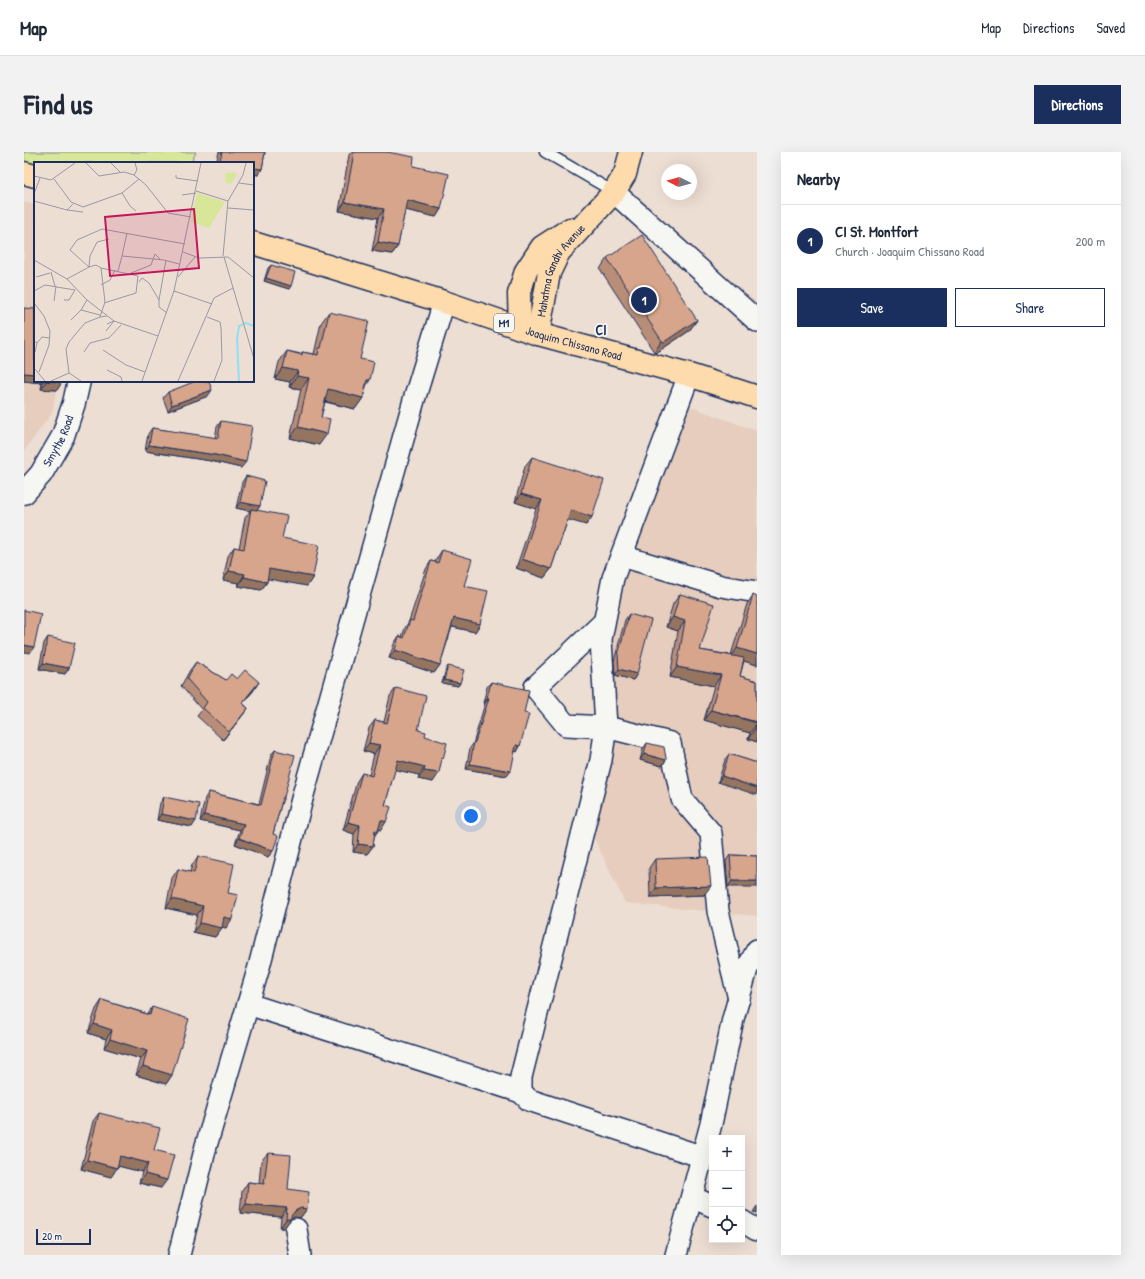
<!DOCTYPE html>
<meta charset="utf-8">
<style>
body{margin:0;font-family:"Patrick Hand",sans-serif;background:#f2f2f3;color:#1f2937}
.controls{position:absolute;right:12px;bottom:12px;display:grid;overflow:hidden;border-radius:0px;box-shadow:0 4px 16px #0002}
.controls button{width:36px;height:36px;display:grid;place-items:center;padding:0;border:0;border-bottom:1px solid #e0e1e3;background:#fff;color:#1f2937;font:20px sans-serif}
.compass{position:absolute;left:637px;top:12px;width:36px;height:36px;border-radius:50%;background:#fff;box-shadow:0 4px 16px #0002;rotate:275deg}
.scale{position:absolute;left:12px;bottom:10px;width:55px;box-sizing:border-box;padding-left:4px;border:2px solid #1b2f5e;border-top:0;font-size:11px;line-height:14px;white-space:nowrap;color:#1b2f5e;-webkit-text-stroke:3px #f6f6f2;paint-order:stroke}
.you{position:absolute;left:447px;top:664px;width:14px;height:14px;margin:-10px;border:3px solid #fff;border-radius:50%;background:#1a73e8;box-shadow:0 0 0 6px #1a73e833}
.badge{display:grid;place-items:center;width:26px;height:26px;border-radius:50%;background:#1b2f5e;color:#fff;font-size:13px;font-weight:700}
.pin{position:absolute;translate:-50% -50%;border:2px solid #fff;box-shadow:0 1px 4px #0006}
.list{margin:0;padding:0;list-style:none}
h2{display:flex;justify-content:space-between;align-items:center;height:52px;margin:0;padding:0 16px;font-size:17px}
h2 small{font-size:13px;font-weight:400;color:#747a83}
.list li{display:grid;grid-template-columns:26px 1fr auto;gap:12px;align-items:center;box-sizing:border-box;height:72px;padding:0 16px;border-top:1px solid #e0e1e3}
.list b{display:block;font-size:15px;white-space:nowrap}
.list p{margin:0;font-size:13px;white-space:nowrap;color:#747a83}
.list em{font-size:13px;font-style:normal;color:#747a83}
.actions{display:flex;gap:8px;padding:12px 16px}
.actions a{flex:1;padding:9px 0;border:1px solid #1b2f5e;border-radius:0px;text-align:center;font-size:14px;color:#1b2f5e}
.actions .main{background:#1b2f5e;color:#fff}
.icon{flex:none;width:22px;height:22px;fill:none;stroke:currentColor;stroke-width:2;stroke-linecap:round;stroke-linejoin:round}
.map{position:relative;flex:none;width:733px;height:1103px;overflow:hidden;border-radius:0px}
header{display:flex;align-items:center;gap:24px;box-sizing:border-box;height:56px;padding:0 20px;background:#fff;border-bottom:1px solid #e0e1e3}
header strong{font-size:19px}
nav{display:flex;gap:22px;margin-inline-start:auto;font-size:14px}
.intro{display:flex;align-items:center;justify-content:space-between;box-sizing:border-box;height:96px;padding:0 24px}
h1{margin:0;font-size:28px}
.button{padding:10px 18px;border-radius:0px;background:#1b2f5e;color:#fff;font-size:14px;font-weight:700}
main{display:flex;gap:24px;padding:0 24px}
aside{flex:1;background:#fff;border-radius:0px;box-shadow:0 4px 16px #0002}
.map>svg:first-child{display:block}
</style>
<header>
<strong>Map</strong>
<nav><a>Map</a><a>Directions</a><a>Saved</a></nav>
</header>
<div class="intro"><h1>Find us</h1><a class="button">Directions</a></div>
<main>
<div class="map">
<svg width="733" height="1103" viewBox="0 0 733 1103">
<rect width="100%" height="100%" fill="#edded3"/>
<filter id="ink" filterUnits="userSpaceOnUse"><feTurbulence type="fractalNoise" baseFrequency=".025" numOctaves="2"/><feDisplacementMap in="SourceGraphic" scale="8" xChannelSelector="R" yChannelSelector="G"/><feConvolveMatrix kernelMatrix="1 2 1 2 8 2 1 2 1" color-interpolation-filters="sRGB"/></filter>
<g filter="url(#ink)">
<g fill="#e6cdbd">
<path d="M0,50L11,53V229H34L28,261L0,299Z"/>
<path d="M643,246L733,279V764L601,751L570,686L582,440Z"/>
</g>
<path fill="#d7e699" stroke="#798a7c" d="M0,0H172L167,11H11V12L0,9Z"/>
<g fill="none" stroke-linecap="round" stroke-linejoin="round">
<defs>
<path id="lane" d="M521,0L590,40"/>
<g id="street">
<path d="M590,40L733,169"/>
<path d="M665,223L589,426L577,487L582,575L577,608L497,925V940L505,948L679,1005"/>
<path d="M598,404L697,434L733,440"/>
<path d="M580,470L511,535L542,573L582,575L646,591L658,647L687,681L694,759L715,847"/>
<path d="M224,852L497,940"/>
<path d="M668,1045L688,1054"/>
<path d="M718,1069L733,1078"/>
<path d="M272,1077L276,1103"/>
<path d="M155,1103L182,994L235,815L279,643L390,248L420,150"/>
<path d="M652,1103L687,972L709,867L723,817L733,798"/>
</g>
<g id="secondary">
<path id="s1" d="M0,341L17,322L39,284L50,251L55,229"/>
</g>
<g id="primary">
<path d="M496,176L495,142L502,119L518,95L546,77"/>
<path id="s2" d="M514,182L525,121L535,100L590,40L601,22L607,0"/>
</g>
<g id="highway">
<path d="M0,21L11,24"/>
<path id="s3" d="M229,91L420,150L514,182L665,223L733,245"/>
</g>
</defs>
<use href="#lane" stroke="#1b2f5e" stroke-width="13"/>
<use href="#street" stroke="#1b2f5e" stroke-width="24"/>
<use href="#secondary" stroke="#1b2f5e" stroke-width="25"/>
<use href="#primary" stroke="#1b2f5e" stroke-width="25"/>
<use href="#highway" stroke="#1b2f5e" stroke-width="25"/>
<use href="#lane" stroke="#f6f6f2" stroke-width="10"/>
<use href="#street" stroke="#f6f6f2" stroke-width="21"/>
<use href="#secondary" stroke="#f6f6f2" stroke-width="22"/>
<use href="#primary" stroke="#fedbac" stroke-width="22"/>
<use href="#highway" stroke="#fedbac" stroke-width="22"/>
</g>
<g fill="#b98e78" stroke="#1b2f5e">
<path d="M195,0H241L238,17L234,23L229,22V11H192Z"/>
<path d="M327,0H363L389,14L417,57L412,65L381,58L374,94L368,102L348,99L354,66L315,59L325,3Z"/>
<path d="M583,106L673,168L665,179L632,201L630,200L576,117Z"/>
<path d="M247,113L265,137L240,129L244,116Z"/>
<path d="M0,156L11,229H38V230L33,238L17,237L18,231L0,229Z"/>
<path d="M305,160L336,207L342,235L339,246L331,257L301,250L297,265L295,293L266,286L277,237L265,235L266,230L251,227L255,210L263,199L277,202L278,200L290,202L297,171Z"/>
<path d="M144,240L184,244L144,259L139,246Z"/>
<path d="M197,269L217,316L187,309L121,299L124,282L128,276L191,286L193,275Z"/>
<path d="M508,305L568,365L562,373L544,367L527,417L520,426L492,416L512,357L491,350L501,314Z"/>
<path d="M222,324L236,354L233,358L258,386L289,425L283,434L244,426L243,430L237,438L214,434L215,431L199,428L204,404L210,395L215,396L221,366L226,359L212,356L218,330Z"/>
<path d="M418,398L440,434L456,472L451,480L428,475L416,513L410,521L365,506L370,492L375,484L378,485L381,476L385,469L402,417L407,409L411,410L413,406Z"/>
<path d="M656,442L676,498L707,503L723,452L729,443L733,513L720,509L716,524L733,529V590L724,587L726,581L680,568L690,534L646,525L654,479L642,475L649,452Z"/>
<path d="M605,462L613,522L609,528L591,523L590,509L601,468Z"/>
<path d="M24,485L45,516L41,522L15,517L20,491Z"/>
<path d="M172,510L202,528L213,527L230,538L219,551L224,556L199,588L173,564L178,558L157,534L166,518Z"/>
<path d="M424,514L436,531L434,534L418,531L422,517Z"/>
<path d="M467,530L500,561L496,594L493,600L491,599L483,624L442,617L446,596L449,592L461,551H459L463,535Z"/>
<path d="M372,536L394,578L401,584L417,610L409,630L394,627L395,623L371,617L361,653L357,678L354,677L350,685L349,694L343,702L329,700L330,682L319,678L333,629L338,621L345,623L350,602L339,599L345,576L351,568L360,570L366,544Z"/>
<path d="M623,591L642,608L638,614L616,608L619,597Z"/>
<path d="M251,598L260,645L258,649L249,682V699L244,705L211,692L216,678L176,669L181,646L185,640L235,652L247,603Z"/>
<path d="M705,602L733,611L694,630L701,608Z"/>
<path d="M140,645L168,675L133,668L136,651Z"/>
<path d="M706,703L733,704L704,735L702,709Z"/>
<path d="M174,704L204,741L202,776L198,775L191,785L169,780L173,763L142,756L148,726L154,717L166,720L168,713Z"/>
<path d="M631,707L680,743L626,745L625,716Z"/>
<path d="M78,848L124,862L128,855L148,923L142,932L112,923L117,907L80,896L82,887L64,881L72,857Z"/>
<path d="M75,961L130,998L137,1036L115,1031L118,1020L94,1014L87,1025L57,1017L69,969Z"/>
<path d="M244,1001L264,1037L283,1057L276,1066L271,1065L267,1067L260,1076H256L257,1065L216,1061L218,1039L224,1030L235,1031L237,1009Z"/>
</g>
<g fill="#967461" stroke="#1b2f5e">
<path d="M196,9L207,11H194Z"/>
<path d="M229,16L238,17L234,23L229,22Z"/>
<path d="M383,48L417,57L412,65L377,57Z"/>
<path d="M321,50L360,57L354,66L315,59Z"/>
<path d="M354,90L374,94L368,102L348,99Z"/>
<path d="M242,126L267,134L265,137L240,129Z"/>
<path d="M673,168L665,179L632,201L630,200L638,189Z"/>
<path d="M259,216L274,219L266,230L251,227Z"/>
<path d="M0,221L11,222V229H19L18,231L0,229Z"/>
<path d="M273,224L285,226L277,237L265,235Z"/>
<path d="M343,228H346L339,239Z"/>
<path d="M22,229L38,230L33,238L17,237Z"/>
<path d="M304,237L339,246L331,257L296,248Z"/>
<path d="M188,238L184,244L144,259L148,253Z"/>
<path d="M274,275L303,282L295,293L266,286Z"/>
<path d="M125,293L192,303L222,310L217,316L187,309L121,299Z"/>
<path d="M497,342L518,348L512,357L491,350Z"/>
<path d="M216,350L236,354L232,360L227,357L226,359L212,356Z"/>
<path d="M547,358L568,365L562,373L541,367Z"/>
<path d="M498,407L527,417L520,426L492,416Z"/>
<path d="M245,417L289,425L283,434L239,426Z"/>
<path d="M205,419L221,422L215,431L199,428Z"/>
<path d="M220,425L243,430L237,438L214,434Z"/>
<path d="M649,465L661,469L654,479L642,475Z"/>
<path d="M430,466L456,472L451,480L425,474Z"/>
<path d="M0,493L10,495L6,501L0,500Z"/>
<path d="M713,496L733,502V513L707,505Z"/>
<path d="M371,498L416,513L410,521L365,506Z"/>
<path d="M19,511L45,516L41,522L15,517Z"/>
<path d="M653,515L697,523L690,534L646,525Z"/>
<path d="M595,517L613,522L609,528L591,523Z"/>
<path d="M420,528L436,531L434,534L418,531Z"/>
<path d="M235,530L230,538L213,558L218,551Z"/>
<path d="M463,546H465L461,551H459Z"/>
<path d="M224,556L219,563L199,588L205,580Z"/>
<path d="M687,558L733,571L726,581L680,568Z"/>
<path d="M731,577L733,578V590L724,587Z"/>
<path d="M345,591L356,593L350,602L339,599Z"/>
<path d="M492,593L496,594L493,600L488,598Z"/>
<path d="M620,602L642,608L638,614L616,608Z"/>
<path d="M374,608L401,615L395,623L368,617Z"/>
<path d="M446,612L487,619L483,624L442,617Z"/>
<path d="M400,619L415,621L409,630L394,627Z"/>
<path d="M698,624L733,636V643L694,630Z"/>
<path d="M137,662L172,669L168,675L133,668Z"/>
<path d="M180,663L220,672L216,678L176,669Z"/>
<path d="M357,668L362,670L357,678L351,676Z"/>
<path d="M324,670L336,673L330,682L319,678Z"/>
<path d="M351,678L354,679L348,687Z"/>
<path d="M215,686L249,699L244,705L211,692Z"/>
<path d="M334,692L349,694L343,702L329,700Z"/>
<path d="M708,729H733V735H704Z"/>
<path d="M687,734L680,743L626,745L632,736Z"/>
<path d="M148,747L179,754L173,763L142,756Z"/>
<path d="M200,765L208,767L202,776L194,774Z"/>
<path d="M176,771L198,776L191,785L169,780Z"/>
<path d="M70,872L88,878L82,887L64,881Z"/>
<path d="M86,887L123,899L117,907L80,896Z"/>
<path d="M119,914L148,923L142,932L112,923Z"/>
<path d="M96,1004L124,1011L118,1020L90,1013Z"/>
<path d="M63,1008L93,1016L87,1025L57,1017Z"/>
<path d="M121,1022L143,1028L137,1036L115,1031Z"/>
<path d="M222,1052L263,1056L257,1065L216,1061Z"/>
<path d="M733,1054V1061L729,1060Z"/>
<path d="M277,1056L283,1057L276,1066L271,1065L265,1067H267L260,1076H256L262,1067L271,1059Z"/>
</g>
<g fill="#d7a58b" stroke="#1b2f5e">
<path d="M198,0H241L238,17L229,16V11H207L196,9Z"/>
<path d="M330,0H363L390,5L389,14L425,22L417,57L383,48L374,94L354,90L360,57L321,50Z"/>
<path d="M618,83L673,168L640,190L638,189L583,106Z"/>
<path d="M247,113L271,120L267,134L242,126Z"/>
<path d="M0,156L11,157V222L0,221Z"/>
<path d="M305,160L345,169L336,207L350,210L346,228H343L339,246L304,237L297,265L306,267L303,282L274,275L285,226L273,224L274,219L259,216L263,199L278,203V200L294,203L295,196H297Z"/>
<path d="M22,229H38V230Z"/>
<path d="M172,229H185L188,238L148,253L144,240Z"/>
<path d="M197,269L228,274L222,310L192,303L125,293L128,276L194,286Z"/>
<path d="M508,305L580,328L568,365L547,358L527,417L498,407L518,348L497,342Z"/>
<path d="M222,324L241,329L236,354L216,350Z"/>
<path d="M227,357L263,364L258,386L295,393L289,425L245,417L243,430L220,425L221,422L205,419L210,395L220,397Z"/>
<path d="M418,398L448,407L440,434L464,439L456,472L430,466L416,513L371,498L375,484L380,486L386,468L389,469L407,409L414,411Z"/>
<path d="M656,442L690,452L676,498L720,506L716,524L733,529V570L687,558L697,523L653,515L661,469L649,465Z"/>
<path d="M729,443L733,445V502L713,496Z"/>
<path d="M0,458L17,462L10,495L0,493Z"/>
<path d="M605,462L627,468L613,522L595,517L594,503Z"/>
<path d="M24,485L51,491L45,516L19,511Z"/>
<path d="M172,510L202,528L207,522L213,527L221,518L235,530L218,551L224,556L205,580L179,556L183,550L163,527Z"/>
<path d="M424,514L440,518L436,531L420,528Z"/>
<path d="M467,530L505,538L500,561L505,562L496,594L492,593L487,619L446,612L450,590H451L465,546H463Z"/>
<path d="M372,536L402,544L394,578L402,580L401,584L423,591L419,607L418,606L415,621L400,619L401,615L374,608L361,653L367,655L362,670L357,668L354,679L351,678L349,694L334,692L336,673L324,670L338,621L348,624L356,593L345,591L351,568L363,571Z"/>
<path d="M733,571V578L731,577Z"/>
<path d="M623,591L640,595L642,606V608L620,602Z"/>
<path d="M251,598L271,603L260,645H259L249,682L254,684L249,699L215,686L220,672L180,663L185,640L237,653Z"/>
<path d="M705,602L733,611V636L698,624Z"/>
<path d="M140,645L175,652L172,669L137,662Z"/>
<path d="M706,703L733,704V729H708Z"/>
<path d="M174,704L210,712L204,741L214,743L208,767L200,765L198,776L176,771L179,754L148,747L154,717L170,721Z"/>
<path d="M684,705L687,734L632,736L631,707Z"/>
<path d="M78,848L126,863L128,855L165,867L148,923L119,914L123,899L86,887L88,878L70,872Z"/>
<path d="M75,961L136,976L130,998L150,1003L143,1028L121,1022L124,1011L96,1004L93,1016L63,1008Z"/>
<path d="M244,1001L267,1003L264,1037L285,1040L283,1057L277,1056L271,1059L267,1064V1067H262L263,1056L222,1052L224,1030L240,1032Z"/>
</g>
</g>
<g text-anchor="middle" stroke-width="3.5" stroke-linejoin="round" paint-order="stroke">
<rect fill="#f6f6f2" stroke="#5d6b8a" stroke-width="1" x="470" y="162" width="20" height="18" rx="3"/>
<g font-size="11" font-weight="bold" fill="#1b2f5e">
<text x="480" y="175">M1</text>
</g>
<g font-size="12" fill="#1b2f5e" stroke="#f6f6f2">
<text dy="4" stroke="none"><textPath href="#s2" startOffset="69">Mahatma Gandhi Avenue</textPath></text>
<text dy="4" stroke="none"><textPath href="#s3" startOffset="336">Joaquim Chissano Road</textPath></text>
<text dy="4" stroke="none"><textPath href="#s1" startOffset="63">Smythe Road</textPath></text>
</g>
<g font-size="14" font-weight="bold" fill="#1b2f5e" stroke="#f6f6f2">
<text x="577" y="183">CI</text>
</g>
</g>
<g transform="translate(10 10)">
<rect width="220" height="220" fill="#edded3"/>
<path d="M199,10L203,12L197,22L193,21L192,23L191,12ZM163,31L191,40L175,66L157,60Z" fill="#d7e699"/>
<path fill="none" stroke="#91dff0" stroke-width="2" d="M205,219L203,177L205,164L212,161L220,164"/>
<path fill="none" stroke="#9998a4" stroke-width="1" d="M52,1L65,14L90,10L100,13L112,23L134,51L157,55M77,1L86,10M100,13L103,8L101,1M142,13V16L164,19M0,14L17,18L41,1M20,17L37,40L49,45L88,31L105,17M205,21L220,23M162,29L194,39M88,31L96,44L102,49M0,32L6,16M148,33L162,31M0,39L33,48M39,42L33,48L49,50M194,46L220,48M149,90L165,96L194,95L220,116M88,94L93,71M189,94L194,39L209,13L212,1M190,95L220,197M0,98L33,117L53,138L80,159L124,174M55,105L36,88L43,78L68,67L151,82M55,105L56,94L63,80L75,77M84,109L88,94L130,98L145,102M17,110L21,124M97,111L117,103L121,92L126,97M2,115L16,111M144,115L161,95M33,117L55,105L62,103L67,106M105,120L108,116L115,121L125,138V145L133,151M67,123L76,118L81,108M0,129L11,123L41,128L35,138H30M140,129L178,142M53,138L47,148L66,153M125,138L132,98M20,139L22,124M0,141L10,154L16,169L15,183L5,210M70,141L102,131L104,114L67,106L71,140L66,155L73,154M173,155L186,160L187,166L188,198L180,219M37,158L47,148M72,169L80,159L73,162M0,179L3,181L1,190M3,181L8,175L16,176M69,188L92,203L111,210M50,190L56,181L75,176L87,163M0,206L11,219M73,208L87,215L88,219M35,211L32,187L35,180L51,161L66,155M17,219L35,211L47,219M108,219L140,129L167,1M144,219L180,136L199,126"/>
<path fill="#c2185b" fill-opacity="0.15" stroke="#c2185b" stroke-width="2" d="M160,47L165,106L76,114L71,55Z"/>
<rect width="220" height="220" fill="none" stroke="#1b2f5e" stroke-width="2"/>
</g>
</svg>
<div class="controls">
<button>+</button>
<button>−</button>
<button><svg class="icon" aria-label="locate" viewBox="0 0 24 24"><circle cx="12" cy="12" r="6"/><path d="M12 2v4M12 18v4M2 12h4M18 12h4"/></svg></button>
</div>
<svg class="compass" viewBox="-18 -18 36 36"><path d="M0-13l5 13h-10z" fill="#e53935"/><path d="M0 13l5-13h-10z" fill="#747a83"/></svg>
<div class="scale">20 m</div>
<div class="you"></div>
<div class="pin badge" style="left:620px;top:148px">1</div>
</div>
<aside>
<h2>Nearby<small></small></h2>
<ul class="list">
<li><span class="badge">1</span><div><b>CI St. Montfort</b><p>Church · Joaquim Chissano Road</p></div><em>200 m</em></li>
</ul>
<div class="actions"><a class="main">Save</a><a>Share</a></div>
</aside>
</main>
